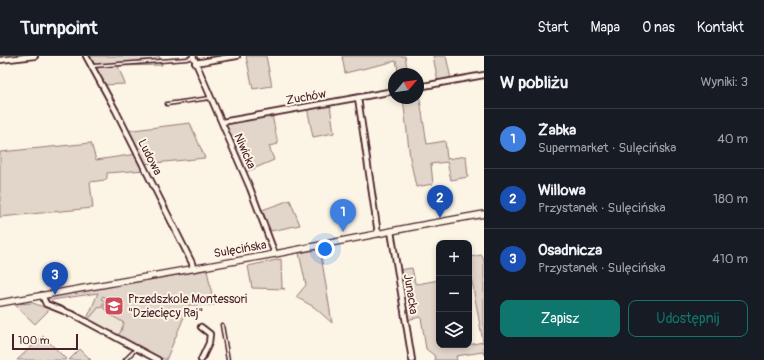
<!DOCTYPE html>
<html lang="pl">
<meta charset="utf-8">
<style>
body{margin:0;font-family:Pangolin,sans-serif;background:#242831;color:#f1f3f6}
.controls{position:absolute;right:12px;bottom:12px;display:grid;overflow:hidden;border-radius:8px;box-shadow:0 2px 6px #0003}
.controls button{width:36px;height:36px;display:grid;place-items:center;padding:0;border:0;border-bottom:1px solid #363941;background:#171b24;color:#f1f3f6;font:20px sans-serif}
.compass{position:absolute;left:388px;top:12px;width:36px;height:36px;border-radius:50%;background:#171b24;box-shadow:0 2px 6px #0003;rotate:61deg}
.scale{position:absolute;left:12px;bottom:10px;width:66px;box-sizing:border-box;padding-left:4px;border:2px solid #4a1f2b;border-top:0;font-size:11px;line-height:14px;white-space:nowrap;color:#4a1f2b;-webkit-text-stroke:3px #fcf5e5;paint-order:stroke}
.you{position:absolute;left:325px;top:193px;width:14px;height:14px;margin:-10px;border:3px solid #fff;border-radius:50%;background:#1a73e8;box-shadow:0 0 0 6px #1a73e833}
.badge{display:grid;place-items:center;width:26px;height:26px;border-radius:50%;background:#0f766e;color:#fff;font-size:13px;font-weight:700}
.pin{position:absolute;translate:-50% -33px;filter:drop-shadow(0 1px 2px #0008)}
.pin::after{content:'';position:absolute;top:21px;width:14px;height:12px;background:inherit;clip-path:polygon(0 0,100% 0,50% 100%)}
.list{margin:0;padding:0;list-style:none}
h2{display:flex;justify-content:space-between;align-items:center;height:52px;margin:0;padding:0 16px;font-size:17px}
h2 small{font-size:13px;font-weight:400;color:#9ea1a6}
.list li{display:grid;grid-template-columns:26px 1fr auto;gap:12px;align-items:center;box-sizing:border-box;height:60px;padding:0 16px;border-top:1px solid #363941}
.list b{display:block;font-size:15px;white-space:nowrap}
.list p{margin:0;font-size:13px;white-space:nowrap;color:#9ea1a6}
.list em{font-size:13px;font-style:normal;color:#9ea1a6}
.actions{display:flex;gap:8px;padding:12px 16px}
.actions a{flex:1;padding:9px 0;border:1px solid #0f766e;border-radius:8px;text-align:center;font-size:14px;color:#0f766e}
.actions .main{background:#0f766e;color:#fff}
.icon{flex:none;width:22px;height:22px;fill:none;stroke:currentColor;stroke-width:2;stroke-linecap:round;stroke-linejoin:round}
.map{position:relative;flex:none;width:484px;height:304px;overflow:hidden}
header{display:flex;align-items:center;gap:24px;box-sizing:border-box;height:56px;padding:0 20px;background:#171b24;border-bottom:1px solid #363941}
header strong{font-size:19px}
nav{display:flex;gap:22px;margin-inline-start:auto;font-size:14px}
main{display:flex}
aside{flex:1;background:#171b24}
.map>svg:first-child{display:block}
</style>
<header>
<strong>Turnpoint</strong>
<nav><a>Start</a><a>Mapa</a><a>O nas</a><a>Kontakt</a></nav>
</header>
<main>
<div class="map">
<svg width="484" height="304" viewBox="0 0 484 304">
<rect width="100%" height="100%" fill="#fcf5e5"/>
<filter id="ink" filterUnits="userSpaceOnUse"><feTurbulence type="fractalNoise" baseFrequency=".025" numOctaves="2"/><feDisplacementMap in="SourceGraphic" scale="8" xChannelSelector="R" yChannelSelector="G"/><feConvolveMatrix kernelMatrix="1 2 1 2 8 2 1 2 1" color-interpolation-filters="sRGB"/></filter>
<g filter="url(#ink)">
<path fill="#eee5d7" d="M132,231L141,293L87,263L99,237Z"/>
<g fill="#e2d5ca" stroke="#967a7a">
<path d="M86,0H159L162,9L118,10L125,28L102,29Z"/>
<path d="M246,0H266L272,30L253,33Z"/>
<path d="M342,0H405L408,18H399L396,5L345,17Z"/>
<path d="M433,0H446L451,23L438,26Z"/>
<path d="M418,31L427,88L445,85L447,103L466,100L468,121L451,124L447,106L431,108L433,128L416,131L410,102L403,42H418Z"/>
<path d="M330,49L334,77L313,81L307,51Z"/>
<path d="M272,59L278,88L269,90L274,104L246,116L225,68Z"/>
<path d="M190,67L205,102L144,108L145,114L107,117V122L105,124L90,126L93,152L0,161V96L91,87L96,104L137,98L125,75Z"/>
<path d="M290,144L300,169L271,175L262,154Z"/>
<path d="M320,193L332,267L314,251L296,241L306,229L299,197Z"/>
<path d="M482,199L484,206V299L483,296L456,300L457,304H435L434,299L426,293L421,261L406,264L399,214L412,212L415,227L417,228L439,224V289H458V291L483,286L469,209V201Z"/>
<path d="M281,203L282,232L285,233L252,232L248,210Z"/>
<path d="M207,214L214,249H189L166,304L141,293L117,280L120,277L124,267L109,258L110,256L103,252L108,243L103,240L101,243L105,245L101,252L99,251L88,264L87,263L98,237L52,244L51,248L48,244L50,241Z"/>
<path d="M33,247L46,252V250L51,252L35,268L14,248Z"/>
<path d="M43,280L67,304H17Z"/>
<path d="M80,293L91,304H69Z"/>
</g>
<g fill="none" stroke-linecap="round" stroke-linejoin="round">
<defs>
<g id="service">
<path d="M93,10L187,3L193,1"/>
<path d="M167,48L210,42"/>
<path d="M222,269L228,304"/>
<path d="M125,304L136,293"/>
</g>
<g id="minor">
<path d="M86,0L116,55L192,207L193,212"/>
<path d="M193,0L250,132L275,198"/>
<path d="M0,4L35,0"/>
<path d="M195,7L237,0"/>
<path d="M418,31L484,19"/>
<path d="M358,42L378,178"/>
<path d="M222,66L394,35"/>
<path d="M391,175L412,304"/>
<path d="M42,239L46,248L74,259L158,304"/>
<path d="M201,304L209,287L210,278L201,271"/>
</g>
<path id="tertiary" d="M0,247L275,198L412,171L484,158"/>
</defs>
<use href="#service" stroke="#4a1f2b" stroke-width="5"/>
<use href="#minor" stroke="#4a1f2b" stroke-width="8"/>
<use href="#tertiary" stroke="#4a1f2b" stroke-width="8"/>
<use href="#service" stroke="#fcf5e5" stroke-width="2"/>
<use href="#minor" stroke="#fcf5e5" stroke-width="4.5"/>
<use href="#tertiary" stroke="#fcf5e5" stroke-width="5.5"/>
</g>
</g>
<defs>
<symbol id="school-square" viewBox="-11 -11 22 22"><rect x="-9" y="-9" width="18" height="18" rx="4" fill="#d1495b" stroke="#fcf5e5"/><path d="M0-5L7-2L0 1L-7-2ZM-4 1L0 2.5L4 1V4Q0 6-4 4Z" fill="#fff"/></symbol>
</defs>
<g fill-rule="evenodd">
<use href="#school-square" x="103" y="239" width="22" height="22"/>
</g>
<g text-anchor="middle" stroke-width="4" stroke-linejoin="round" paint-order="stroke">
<g font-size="12" fill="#4a1f2b" stroke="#fcf5e5">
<text transform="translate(306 41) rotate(-10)" y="4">Zuchów</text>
<text transform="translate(245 95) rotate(67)" y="4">Niwicka</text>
<text transform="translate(150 101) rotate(63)" y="4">Ludowa</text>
<text transform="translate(240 193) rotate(-10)" y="4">Sulęcińska</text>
<text transform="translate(411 238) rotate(81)" y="4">Junacka</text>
</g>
<g font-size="12" fill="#4a1f2b" stroke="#fcf5e5" text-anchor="start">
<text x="128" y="247">Przedszkole Montessori<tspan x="128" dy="14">"Dziecięcy Raj"</tspan></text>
</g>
</g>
</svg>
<div class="controls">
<button>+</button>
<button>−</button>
<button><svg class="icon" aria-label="layers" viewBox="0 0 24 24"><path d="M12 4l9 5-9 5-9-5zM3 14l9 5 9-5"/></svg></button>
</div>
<svg class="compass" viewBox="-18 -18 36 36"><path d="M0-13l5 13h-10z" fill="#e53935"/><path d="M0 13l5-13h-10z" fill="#9ea1a6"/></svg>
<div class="scale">100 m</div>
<div class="you"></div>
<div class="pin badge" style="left:343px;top:176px;background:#3f7fe0">1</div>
<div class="pin badge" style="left:440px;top:162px;background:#1a4fb4">2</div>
<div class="pin badge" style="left:55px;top:239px;background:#1a4fb4">3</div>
</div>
<aside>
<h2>W pobliżu<small>Wyniki: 3</small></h2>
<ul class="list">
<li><span class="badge" style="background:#3f7fe0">1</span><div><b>Żabka</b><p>Supermarket · Sulęcińska</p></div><em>40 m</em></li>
<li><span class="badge" style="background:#1a4fb4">2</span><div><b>Willowa</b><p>Przystanek · Sulęcińska</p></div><em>180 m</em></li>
<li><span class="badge" style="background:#1a4fb4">3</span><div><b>Osadnicza</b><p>Przystanek · Sulęcińska</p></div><em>410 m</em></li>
</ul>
<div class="actions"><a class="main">Zapisz</a><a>Udostępnij</a></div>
</aside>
</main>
